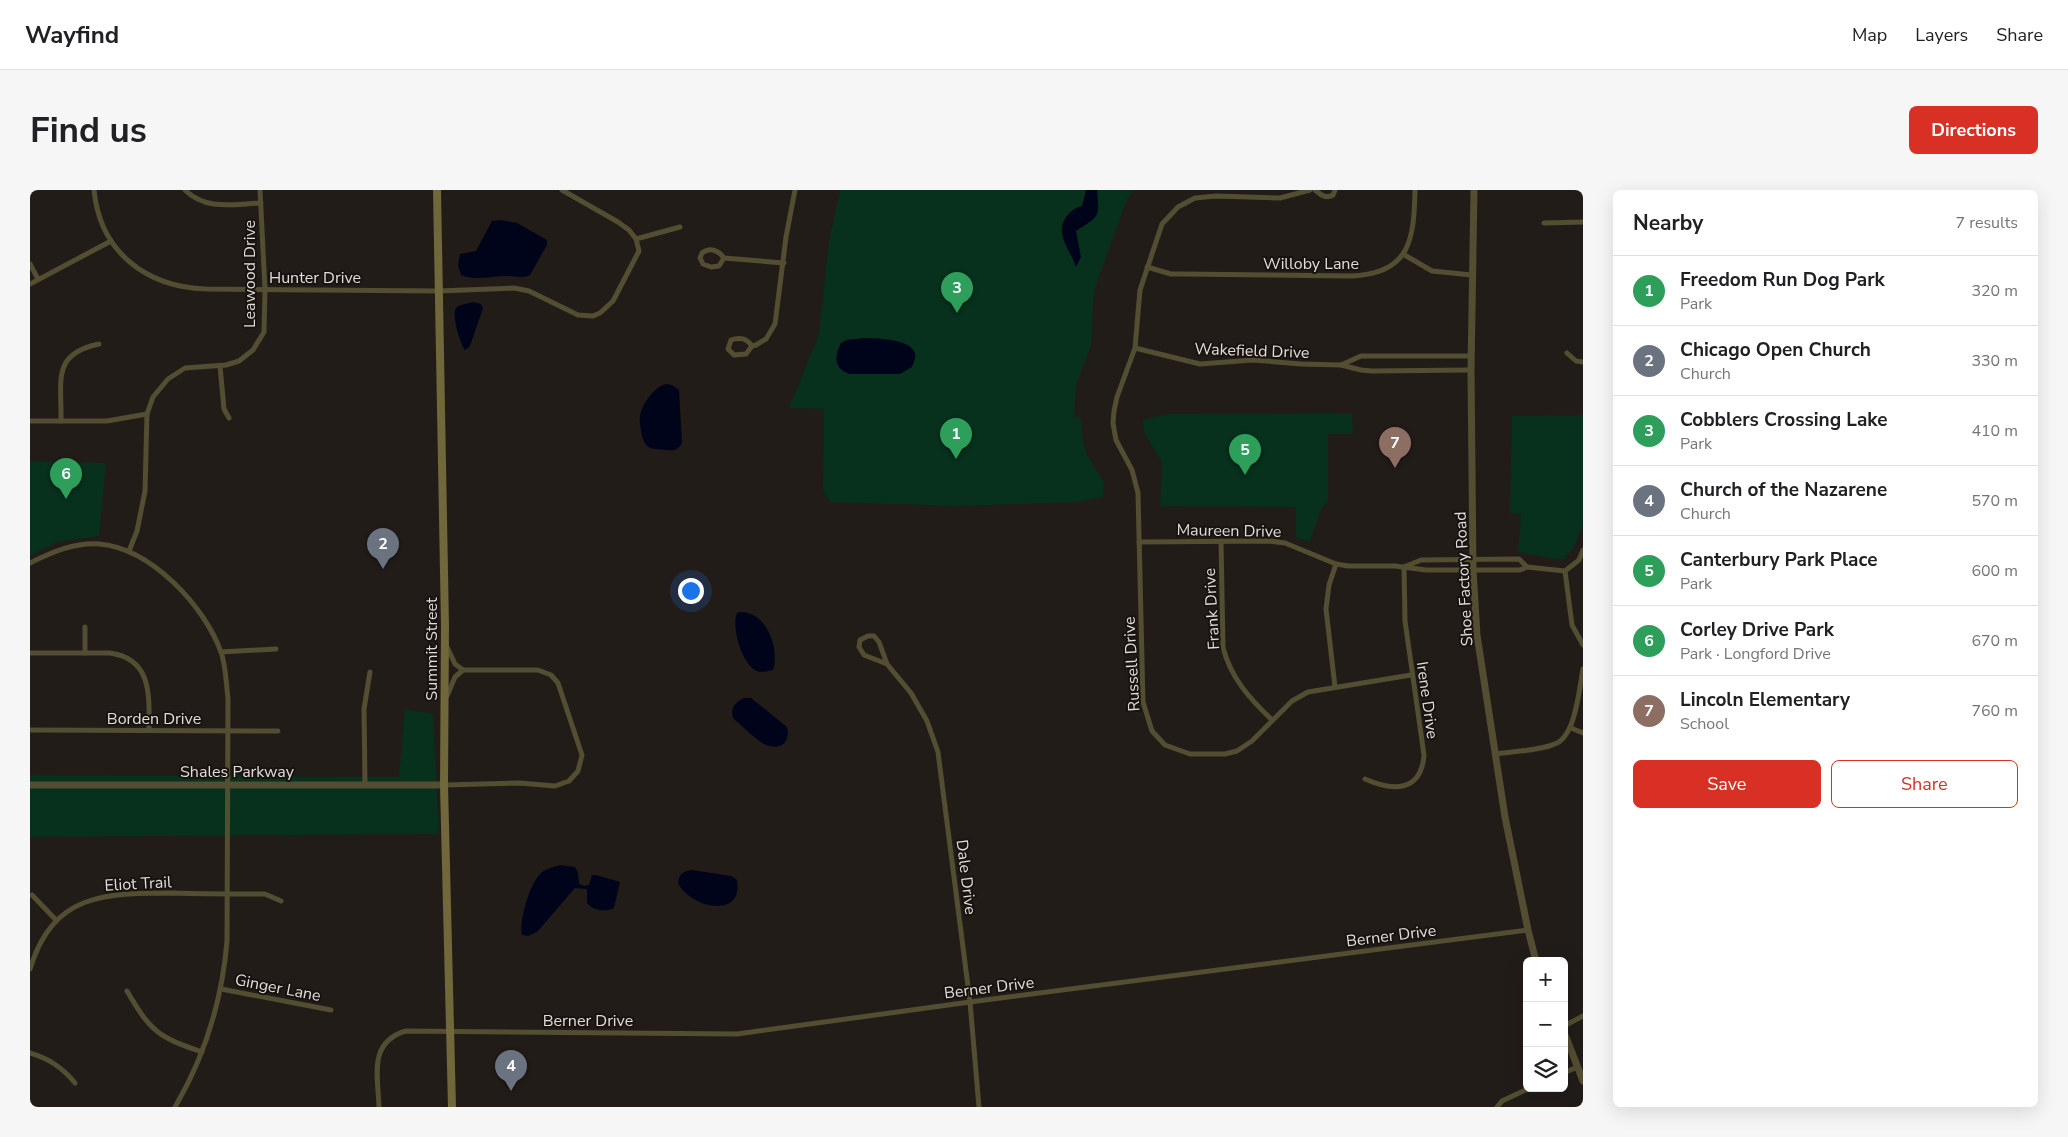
<!DOCTYPE html>
<meta charset="utf-8">
<style>
body{margin:0;font-family:"Nunito Sans",sans-serif;background:#f6f6f6;color:#202124}
.controls{position:absolute;right:15px;bottom:15px;display:grid;overflow:hidden;border-radius:8px;box-shadow:0 5px 20px #0002}
.controls button{width:45px;height:45px;display:grid;place-items:center;padding:0;border:0;border-bottom:1px solid #e0e0e0;background:#fff;color:#202124;font:25px sans-serif}
.you{position:absolute;left:660px;top:400px;width:18px;height:18px;margin:-12px;border:4px solid #fff;border-radius:50%;background:#1a73e8;box-shadow:0 0 0 8px #1a73e833}
.badge{display:grid;place-items:center;width:32px;height:32px;border-radius:50%;background:#d93025;color:#fff;font-size:16px;font-weight:700}
.pin{position:absolute;translate:-50% -41px;filter:drop-shadow(0 1px 2px #0008)}
.pin::after{content:'';position:absolute;top:26px;width:18px;height:15px;background:inherit;clip-path:polygon(0 0,100% 0,50% 100%)}
.list{margin:0;padding:0;list-style:none}
h2{display:flex;justify-content:space-between;align-items:center;height:65px;margin:0;padding:0 20px;font-size:21px}
h2 small{font-size:16px;font-weight:400;color:#757577}
.list li{display:grid;grid-template-columns:32px 1fr auto;gap:15px;align-items:center;box-sizing:border-box;height:70px;padding:0 20px;border-top:1px solid #e0e0e0}
.list b{display:block;font-size:19px;white-space:nowrap}
.list p{margin:0;font-size:16px;white-space:nowrap;color:#757577}
.list em{font-size:16px;font-style:normal;color:#757577}
.actions{display:flex;gap:10px;padding:15px 20px}
.actions a{flex:1;padding:11px 0;border:1px solid #d93025;border-radius:8px;text-align:center;font-size:18px;color:#d93025}
.actions .main{background:#d93025;color:#fff}
.icon{flex:none;width:28px;height:28px;fill:none;stroke:currentColor;stroke-width:2;stroke-linecap:round;stroke-linejoin:round}
.map{position:relative;flex:none;width:1553px;height:917px;overflow:hidden;border-radius:8px}
header{display:flex;align-items:center;gap:30px;box-sizing:border-box;height:70px;padding:0 25px;background:#fff;border-bottom:1px solid #e0e0e0}
header strong{font-size:24px}
nav{display:flex;gap:28px;margin-inline-start:auto;font-size:18px}
.intro{display:flex;align-items:center;justify-content:space-between;box-sizing:border-box;height:120px;padding:0 30px}
h1{margin:0;font-size:35px}
.button{padding:12px 22px;border-radius:8px;background:#d93025;color:#fff;font-size:18px;font-weight:700}
main{display:flex;gap:30px;padding:0 30px}
aside{flex:1;background:#fff;border-radius:8px;box-shadow:0 5px 20px #0002}
.map>svg:first-child{display:block}
</style>
<header>
<strong>Wayfind</strong>
<nav><a>Map</a><a>Layers</a><a>Share</a></nav>
</header>
<div class="intro"><h1>Find us</h1><a class="button">Directions</a></div>
<main>
<div class="map">
<svg width="1553" height="917" viewBox="0 0 1553 917">
<rect width="100%" height="100%" fill="#221c19"/>
<g fill="#07301d">
<path d="M810,0H1104L1097,9L1064,101L1061,156L1046,194L1044,227L1051,228L1052,248L1057,265L1073,291V307L1048,312L928,316L801,312L793,301L794,219L759,218L789,144L799,51Z"/>
<path d="M1322,223L1323,244H1298V312L1292,318L1279,352L1266,347V317L1130,316L1132,273L1114,242L1113,230L1137,224Z"/>
<path d="M1553,225V335L1544,357L1534,369C1519,369 1503,364 1488,362L1491,324L1480,323L1482,226Z"/>
<path d="M0,271L76,273L69,346L27,352L0,366Z"/>
<path d="M375,519L403,524L409,644L0,647V585L369,587Z"/>
</g>
<g fill="#00041a">
<path d="M1056,0H1067C1070,28 1069,26 1046,41L1051,67L1046,77C1041,61 1024,44 1036,27C1041,21 1044,18 1052,16Z"/>
<path d="M470,30L487,33L517,50V55L500,85C492,89 485,86 476,86C461,86 446,91 431,85L428,75L430,64L446,61L462,31Z"/>
<path d="M443,112L451,114L453,118L440,156L435,160C431,156 420,122 427,117C430,115 439,113 443,112Z"/>
<path d="M834,148C845,148 878,149 884,161C887,166 884,172 882,177L870,184H819C804,178 804,167 811,153L817,150Z"/>
<path d="M636,194L642,195L649,200L652,253C648,260 644,261 636,260C630,259 622,260 617,256C614,253 613,249 612,246C611,239 609,232 610,226C612,214 624,197 636,194Z"/>
<path d="M711,422C737,422 750,459 743,480C737,481 732,483 727,481C712,475 701,437 707,423Z"/>
<path d="M714,508H721L757,537C761,554 749,561 734,554C724,548 712,536 703,528C700,518 705,512 714,508Z"/>
<path d="M530,675L545,677L548,683L549,694L555,696L559,695L562,685H566L590,692L584,718C576,722 563,721 557,713V699L545,698L507,742L498,746L492,745C489,730 500,692 512,682C518,678 524,677 530,675Z"/>
<path d="M662,680L701,686L707,690C714,729 661,719 648,693C649,684 653,681 662,680Z"/>
</g>
<g fill="none" stroke-linecap="round" stroke-linejoin="round">
<g stroke="#534d31" stroke-width="5">
<path d="M64,0C70,62 116,97 176,99L409,101L484,98L499,101L548,125L563,126L570,123L583,111L609,61L606,49L599,40L588,32L532,0"/>
<path d="M155,0C176,21 204,14 231,13"/>
<path d="M1280,0L1250,8L1186,6L1165,8L1148,17L1132,34L1110,100L1105,158L1087,207L1084,221L1083,233L1086,250L1102,280L1108,303L1113,512L1122,541L1135,555L1160,564H1195L1207,561L1222,551L1262,511L1278,502L1381,485"/>
<path d="M1285,0C1291,5 1296,9 1303,5L1305,0"/>
<path d="M1514,33L1553,32"/>
<path d="M606,49L650,37"/>
<path d="M1373,64L1402,81L1442,85"/>
<path d="M694,68L689,76L681,77L673,74L670,68L672,63C680,57 688,60 694,68L754,73"/>
<path d="M0,74L8,89"/>
<path d="M1117,77L1141,84H1152L1321,86C1380,84 1384,50 1385,0"/>
<path d="M0,94L81,51"/>
<path d="M722,156C716,148 710,147 701,150L698,159L704,165L716,164L722,156L726,155L736,149L745,134L756,47L765,0"/>
<path d="M1105,158L1170,174L1223,170L1271,174L1311,175L1331,180L1342,181L1441,180"/>
<path d="M1537,163L1546,171L1553,172"/>
<path d="M1311,175L1331,166H1441"/>
<path d="M190,176L194,219L199,228"/>
<path d="M0,231H77L117,224"/>
<path d="M31,231C32,191 21,164 69,154"/>
<path d="M1191,351L1193,457C1200,487 1220,509 1242,530"/>
<path d="M1109,352L1239,351L1255,353L1306,374L1318,376H1365L1396,380H1490L1497,377L1535,381L1549,370L1553,360"/>
<path d="M99,361L107,341L115,301L117,224L123,207L138,189L155,178L196,175L209,171L223,160L234,142L235,99L230,0"/>
<path d="M0,373C22,362 45,352 70,354C121,359 174,415 191,462C196,476 196,493 198,508L197,751C192,811 175,866 145,917"/>
<path d="M1374,377L1391,370L1489,369L1497,377"/>
<path d="M1535,381L1542,435L1553,455"/>
<path d="M55,437V463"/>
<path d="M191,462L246,459"/>
<path d="M0,463H80C123,469 119,507 119,540"/>
<path d="M857,474L834,465L829,457L830,450L838,446H844L849,452L857,474L881,503L897,531L908,562L940,812L949,917"/>
<path d="M1305,497L1296,419L1299,395L1306,374"/>
<path d="M417,506L425,487L433,480L425,474L417,457"/>
<path d="M1541,538L1553,543"/>
<path d="M0,540L248,541"/>
<path d="M1466,564C1483,561 1511,561 1527,553C1546,543 1549,499 1553,479"/>
<path d="M1335,589C1362,601 1391,603 1394,565L1375,431L1374,377"/>
<path d="M335,595L334,519L340,482"/>
<path d="M414,595L490,593L525,596L539,591L548,581L552,565L528,493L521,485L508,480H433"/>
<path d="M2,705L26,730"/>
<path d="M0,779C23,703 75,703 143,703C174,704 205,704 235,704L251,711"/>
<path d="M191,799L301,820"/>
<path d="M97,801C121,842 128,847 172,862"/>
<path d="M1534,836L1553,826"/>
<path d="M0,863C19,869 32,877 45,893"/>
<path d="M1534,883L1547,877"/>
<path d="M349,917C348,886 338,852 376,841L707,844L940,812L1498,740"/>
<path d="M1467,917L1472,911L1500,898"/>
</g>
<g stroke="#534d31" stroke-width="7">
<path d="M1444,0L1441,180L1443,380L1447,445L1475,627L1498,740L1506,771"/>
<path d="M0,595H414"/>
<path d="M1534,842L1553,891"/>
</g>
<path stroke="#70673a" stroke-width="8" d="M407,0L415,436L414,595L422,917"/>
</g>
<g text-anchor="middle" stroke-width="4" stroke-linejoin="round" paint-order="stroke">
<g font-size="16" fill="#e0dcd9" stroke="#191310">
<text x="1281" y="79">Willoby Lane</text>
<text transform="translate(219 84) rotate(-90)" y="6">Leawood Drive</text>
<text x="285" y="93">Hunter Drive</text>
<text transform="translate(1222 160) rotate(2)" y="6">Wakefield Drive</text>
<text transform="translate(1199 340) rotate(1)" y="6">Maureen Drive</text>
<text transform="translate(1433 389) rotate(-93)" y="6">Shoe Factory Road</text>
<text transform="translate(1181 419) rotate(-93)" y="6">Frank Drive</text>
<text transform="translate(401 459) rotate(-90)" y="6">Summit Street</text>
<text transform="translate(1101 474) rotate(-93)" y="6">Russell Drive</text>
<text transform="translate(1398 510) rotate(82)" y="6">Irene Drive</text>
<text x="124" y="534">Borden Drive</text>
<text x="207" y="587">Shales Parkway</text>
<text transform="translate(937 687) rotate(83)" y="6">Dale Drive</text>
<text transform="translate(108 693) rotate(-3)" y="6">Eliot Trail</text>
<text transform="translate(1361 745) rotate(-7)" y="6">Berner Drive</text>
<text transform="translate(248 797) rotate(11)" y="6">Ginger Lane</text>
<text transform="translate(959 797) rotate(-7)" y="6">Berner Drive</text>
<text x="558" y="836">Berner Drive</text>
</g>
</g>
</svg>
<div class="controls">
<button>+</button>
<button>−</button>
<button><svg class="icon" aria-label="layers" viewBox="0 0 24 24"><path d="M12 4l9 5-9 5-9-5zM3 14l9 5 9-5"/></svg></button>
</div>
<div class="you"></div>
<div class="pin badge" style="left:926px;top:269px;background:#2e9e5b">1</div>
<div class="pin badge" style="left:353px;top:379px;background:#6b7280">2</div>
<div class="pin badge" style="left:927px;top:123px;background:#2e9e5b">3</div>
<div class="pin badge" style="left:481px;top:901px;background:#6b7280">4</div>
<div class="pin badge" style="left:1215px;top:285px;background:#2e9e5b">5</div>
<div class="pin badge" style="left:36px;top:309px;background:#2e9e5b">6</div>
<div class="pin badge" style="left:1365px;top:278px;background:#8d6e63">7</div>
</div>
<aside>
<h2>Nearby<small>7 results</small></h2>
<ul class="list">
<li><span class="badge" style="background:#2e9e5b">1</span><div><b>Freedom Run Dog Park</b><p>Park</p></div><em>320 m</em></li>
<li><span class="badge" style="background:#6b7280">2</span><div><b>Chicago Open Church</b><p>Church</p></div><em>330 m</em></li>
<li><span class="badge" style="background:#2e9e5b">3</span><div><b>Cobblers Crossing Lake</b><p>Park</p></div><em>410 m</em></li>
<li><span class="badge" style="background:#6b7280">4</span><div><b>Church of the Nazarene</b><p>Church</p></div><em>570 m</em></li>
<li><span class="badge" style="background:#2e9e5b">5</span><div><b>Canterbury Park Place</b><p>Park</p></div><em>600 m</em></li>
<li><span class="badge" style="background:#2e9e5b">6</span><div><b>Corley Drive Park</b><p>Park · Longford Drive</p></div><em>670 m</em></li>
<li><span class="badge" style="background:#8d6e63">7</span><div><b>Lincoln Elementary</b><p>School</p></div><em>760 m</em></li>
</ul>
<div class="actions"><a class="main">Save</a><a>Share</a></div>
</aside>
</main>
